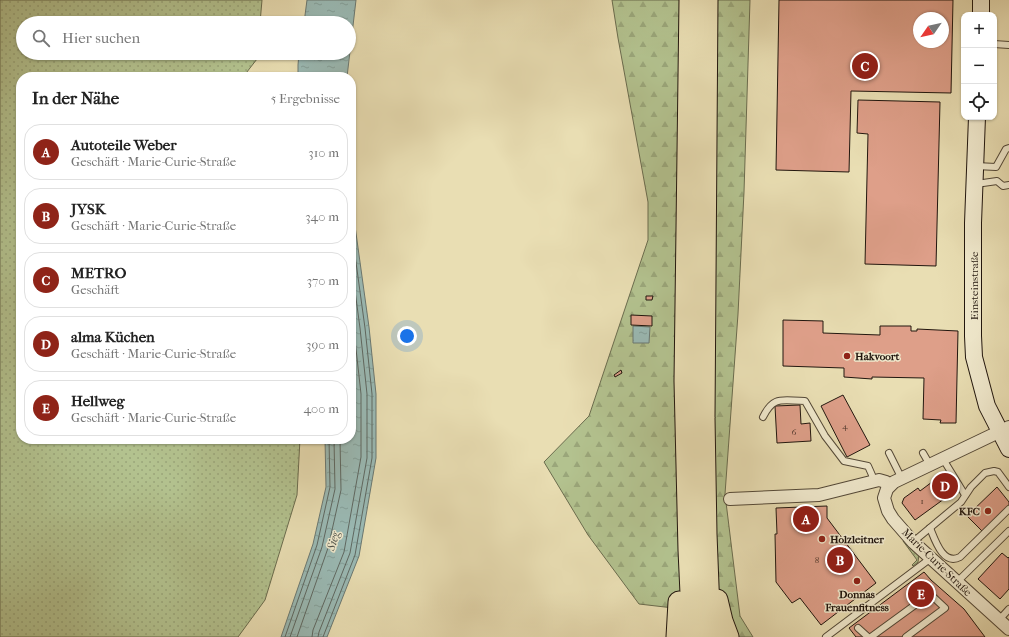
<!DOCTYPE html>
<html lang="de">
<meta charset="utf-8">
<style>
body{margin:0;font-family:"IM FELL French Canon",serif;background:#f6f6f6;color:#222}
.controls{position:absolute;right:12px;top:12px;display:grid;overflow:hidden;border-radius:8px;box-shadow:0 1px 3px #0004}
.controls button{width:36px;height:36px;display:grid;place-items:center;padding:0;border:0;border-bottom:1px solid #e0e0e0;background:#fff;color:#222;font:20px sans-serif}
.compass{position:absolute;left:913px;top:12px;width:36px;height:36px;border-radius:50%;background:#fff;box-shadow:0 1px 3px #0004;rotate:236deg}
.you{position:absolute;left:407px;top:336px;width:14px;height:14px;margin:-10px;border:3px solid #fff;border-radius:50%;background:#1a73e8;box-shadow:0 0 0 6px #1a73e833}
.badge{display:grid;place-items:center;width:26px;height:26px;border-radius:50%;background:#8f2418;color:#fff;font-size:13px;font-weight:700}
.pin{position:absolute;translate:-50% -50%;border:2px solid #fff;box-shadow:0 1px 4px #0006}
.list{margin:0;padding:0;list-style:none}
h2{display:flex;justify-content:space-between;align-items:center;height:52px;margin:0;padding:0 16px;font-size:17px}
h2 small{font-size:13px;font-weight:400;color:#767676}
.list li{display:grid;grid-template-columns:26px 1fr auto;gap:12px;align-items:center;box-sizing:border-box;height:56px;margin:0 8px 8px;padding:0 8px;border:1px solid #e0e0e0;border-radius:16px}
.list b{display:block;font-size:15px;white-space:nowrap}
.list p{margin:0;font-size:13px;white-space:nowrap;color:#767676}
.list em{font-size:13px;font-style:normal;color:#767676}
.icon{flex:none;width:22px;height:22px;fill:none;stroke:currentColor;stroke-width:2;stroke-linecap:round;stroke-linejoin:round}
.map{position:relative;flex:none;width:1009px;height:637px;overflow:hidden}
.search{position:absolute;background:#fff;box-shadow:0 1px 3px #0004;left:16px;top:16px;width:340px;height:44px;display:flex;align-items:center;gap:10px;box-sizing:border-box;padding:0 14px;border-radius:22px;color:#767676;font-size:15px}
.panel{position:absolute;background:#fff;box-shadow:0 1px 3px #0004;left:16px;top:72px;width:340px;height:372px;border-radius:16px}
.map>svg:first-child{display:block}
</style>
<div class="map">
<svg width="1009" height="637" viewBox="0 0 1009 637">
<defs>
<pattern id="grass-dots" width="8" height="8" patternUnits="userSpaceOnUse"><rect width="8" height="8" fill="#b3c28f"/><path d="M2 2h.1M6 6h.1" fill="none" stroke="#9aa67a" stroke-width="1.8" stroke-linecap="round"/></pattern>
<pattern id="forest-firs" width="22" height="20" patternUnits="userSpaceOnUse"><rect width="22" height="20" fill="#b3c28f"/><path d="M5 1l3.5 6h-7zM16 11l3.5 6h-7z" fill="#9aa67a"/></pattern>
<pattern id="water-ripples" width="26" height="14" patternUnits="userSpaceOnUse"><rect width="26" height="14" fill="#9abab5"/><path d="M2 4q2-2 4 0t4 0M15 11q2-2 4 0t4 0" fill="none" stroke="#849f9a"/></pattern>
</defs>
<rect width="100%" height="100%" fill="#e9deb3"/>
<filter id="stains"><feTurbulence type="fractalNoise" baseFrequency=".005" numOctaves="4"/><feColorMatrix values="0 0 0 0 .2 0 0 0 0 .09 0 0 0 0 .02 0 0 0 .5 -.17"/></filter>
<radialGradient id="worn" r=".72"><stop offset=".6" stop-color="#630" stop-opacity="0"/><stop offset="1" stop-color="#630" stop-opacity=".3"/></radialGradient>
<g fill="url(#grass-dots)" stroke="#6a6c4e">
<path d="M0,0H262L260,23H23V53H257V59L243,77H21V439H300L297,495L265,600L238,637H0Z"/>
<path d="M903,541H904L919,555L918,562L913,566L912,565L917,560Z"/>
</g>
<path fill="url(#forest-firs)" stroke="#6a6c4e" d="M612,0H750L744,192L738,314L725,494L740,616L753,637H734L725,614L639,604L588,535L544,462L589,416L648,240V202L618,38Z"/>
<g fill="url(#water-ripples)" stroke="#6a7872">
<path d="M307,0H356L347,77H298V65L299,53H349V23H304Z"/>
<path d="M351,197L369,327L376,394V458L359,556L327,637H281L313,544L326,487L325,439H351Z"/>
<path d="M633,326L650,327L649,343H633Z"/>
</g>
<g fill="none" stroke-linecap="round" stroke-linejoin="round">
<g stroke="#5e6862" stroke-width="1">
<path d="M285,637L317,545L330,487L329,439"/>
<path d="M290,637L322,547L335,489L334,439"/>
<path d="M297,637L328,548L341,490L340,439"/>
<path d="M312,637L313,630L344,552L361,457V394L351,304"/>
<path d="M318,637L319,632L350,553L367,458V394L360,328L351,261"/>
<path d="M323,637L355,555L372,458V394L365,328L351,226"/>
</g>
</g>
<g fill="#de9f89" stroke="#21160e" fill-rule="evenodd">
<path d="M779,0H953L951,93L851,91L849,172L776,170ZM919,18H943V42H919Z"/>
<path d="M858,100L940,102L936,266L865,264L868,134L857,133Z"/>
<path d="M646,296H653L652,300H646Z"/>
<path d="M631,315L652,316V326L631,325Z"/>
<path d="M783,320L823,321V333L880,335V326H911V331H917V329L958,331L956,423H940L941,420L923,419L924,378L872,377V379L844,377V368L783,366Z"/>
<path d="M621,370L622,373L615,377L614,375Z"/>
<path d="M843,395L870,445L847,457L821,406Z"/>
<path d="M800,405L801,424L810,423L811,441L777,443L775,406Z"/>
<path d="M940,476L946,477L955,491L915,520L902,503L904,498L918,488L920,491Z"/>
<path d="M997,487L1009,502V505L982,531L967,516Z"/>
<path d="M827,506V518L876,583L821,625L800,598L792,603L776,582L775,534H777L776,508Z"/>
<path d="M1002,553L1008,558L1009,557V589L1000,599L978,579Z"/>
<path d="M924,572L931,580L964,609L985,637H856L849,628Z"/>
</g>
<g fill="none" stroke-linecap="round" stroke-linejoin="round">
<defs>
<g id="lane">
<path d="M994,44L1009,45"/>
<path d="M976,166L996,167L1006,149L1009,148"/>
<path d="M976,184L997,181L1003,186L1009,185"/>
<path d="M763,417C774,395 782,401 805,401L825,436L844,461L868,466L872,475L873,482"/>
<path d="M889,453L902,479"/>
<path d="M923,453L930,465"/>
<path d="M943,459L965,495"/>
<path d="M930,528C935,540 943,566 960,557L1009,509"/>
<path d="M913,542L961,502L971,487L985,473L994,471L998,472L1009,487"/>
<path d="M957,582L1009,531"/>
<path d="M999,620L1009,609"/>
<path d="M858,628L868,637"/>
<path d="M826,637L931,558"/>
<path d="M871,637L930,594L945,608L906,637"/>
</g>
<g id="street">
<path d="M1009,427L894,482L887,489L884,498L888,511L893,519L913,542L1009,629"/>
<path d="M730,499L819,495L879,480L886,482L890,485"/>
</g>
<g id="secondary">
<path d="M981,15V0"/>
<path d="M977,117L973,223V336L974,357L987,406L1009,449"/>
</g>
<g id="highway">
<path d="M690,0L685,381L689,550L693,637"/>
<path d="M707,0L704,418L706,534L710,637"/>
<path d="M717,600L722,621L728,637"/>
<path d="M677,637L679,602"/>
</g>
</defs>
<use href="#lane" stroke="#534837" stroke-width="8"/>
<use href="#street" stroke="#534837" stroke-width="14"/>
<use href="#secondary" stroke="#21160e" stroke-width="18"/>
<use href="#highway" stroke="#21160e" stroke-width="23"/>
<use href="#lane" stroke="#f1eace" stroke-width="6"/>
<use href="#street" stroke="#f1eace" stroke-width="12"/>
<use href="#secondary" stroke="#f1eace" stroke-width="16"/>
<use href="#highway" stroke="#e9deb3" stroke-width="21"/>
</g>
<g fill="#8f2418" stroke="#f1eace" stroke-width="1.5">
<circle cx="847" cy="356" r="4"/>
<circle cx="988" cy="511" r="4"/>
<circle cx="822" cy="539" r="4"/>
<circle cx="857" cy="581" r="4"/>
</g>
<g text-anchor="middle" stroke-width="3" stroke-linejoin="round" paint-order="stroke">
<g font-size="9" fill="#50382d">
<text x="845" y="429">4</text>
<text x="794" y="435">6</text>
<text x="922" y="504">1</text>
<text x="817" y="563">8</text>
</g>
<g font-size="11" fill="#21160e" stroke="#f1eace">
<text transform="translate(974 286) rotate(-90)" y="4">Einsteinstraße</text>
<text transform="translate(937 562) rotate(44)" y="4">Marie-Curie-Straße</text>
</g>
<g font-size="11" font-weight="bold" fill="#21160e" stroke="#f1eace" text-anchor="start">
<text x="855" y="360">Hakvoort</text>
<text x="980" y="515" text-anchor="end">KFC</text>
<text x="830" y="543">Holzleitner</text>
<text x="857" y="598" text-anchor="middle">Donnas<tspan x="857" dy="13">Frauenfitness</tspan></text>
</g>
<g font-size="12" font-style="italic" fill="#4b4f48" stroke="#f1eace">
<text transform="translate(333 541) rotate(-74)" y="4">Sieg</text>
</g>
</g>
<rect width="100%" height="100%" filter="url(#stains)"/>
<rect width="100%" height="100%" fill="url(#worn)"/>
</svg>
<div class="controls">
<button>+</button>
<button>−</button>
<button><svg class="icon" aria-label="locate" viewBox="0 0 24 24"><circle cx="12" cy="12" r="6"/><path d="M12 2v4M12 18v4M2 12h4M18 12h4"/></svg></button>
</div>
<svg class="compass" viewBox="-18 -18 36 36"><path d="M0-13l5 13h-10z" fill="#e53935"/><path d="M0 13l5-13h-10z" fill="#767676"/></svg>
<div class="you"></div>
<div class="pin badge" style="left:806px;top:519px">A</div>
<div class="pin badge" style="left:840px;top:560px">B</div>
<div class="pin badge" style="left:865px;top:66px">C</div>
<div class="pin badge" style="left:945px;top:486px">D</div>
<div class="pin badge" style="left:921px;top:594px">E</div>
<div class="search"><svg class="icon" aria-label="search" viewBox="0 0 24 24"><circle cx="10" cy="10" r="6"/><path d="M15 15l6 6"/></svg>Hier suchen</div>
<section class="panel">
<h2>In der Nähe<small>5 Ergebnisse</small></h2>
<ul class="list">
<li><span class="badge">A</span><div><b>Autoteile Weber</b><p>Geschäft · Marie-Curie-Straße</p></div><em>310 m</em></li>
<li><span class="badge">B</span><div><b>JYSK</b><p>Geschäft · Marie-Curie-Straße</p></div><em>340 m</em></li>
<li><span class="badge">C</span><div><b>METRO</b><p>Geschäft</p></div><em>370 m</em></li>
<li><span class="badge">D</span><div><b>alma Küchen</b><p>Geschäft · Marie-Curie-Straße</p></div><em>390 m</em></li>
<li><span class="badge">E</span><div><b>Hellweg</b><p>Geschäft · Marie-Curie-Straße</p></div><em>400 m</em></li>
</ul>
</section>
</div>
